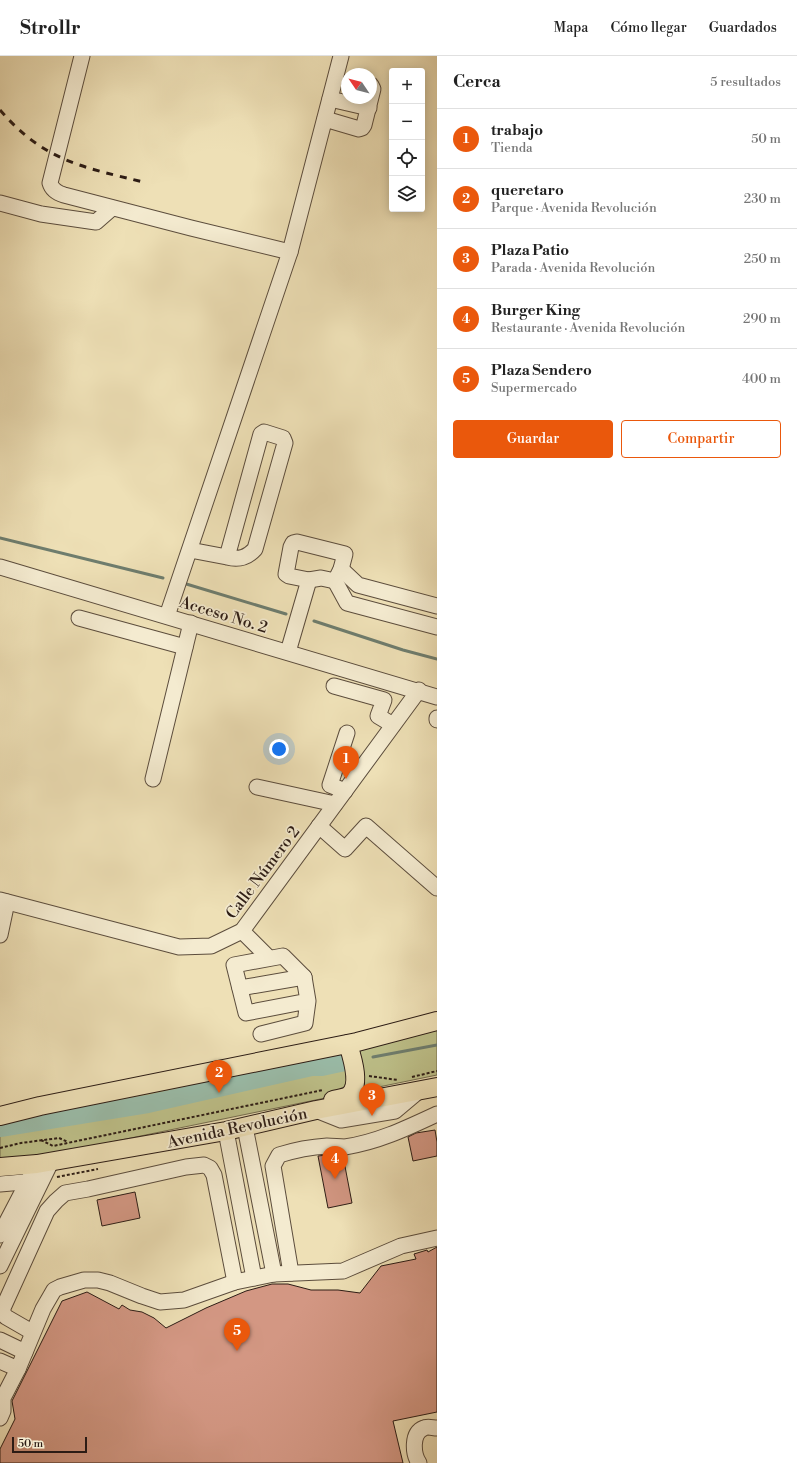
<!DOCTYPE html>
<html lang="es">
<meta charset="utf-8">
<style>
body{margin:0;font-family:"Libre Bodoni",serif;background:#f6f6f6;color:#222}
.controls{position:absolute;right:12px;top:12px;display:grid;overflow:hidden;border-radius:4px;box-shadow:0 2px 10px #0003}
.controls button{width:36px;height:36px;display:grid;place-items:center;padding:0;border:0;border-bottom:1px solid #e0e0e0;background:#fff;color:#222;font:20px sans-serif}
.compass{position:absolute;left:341px;top:12px;width:36px;height:36px;border-radius:50%;background:#fff;box-shadow:0 2px 10px #0003;rotate:305deg}
.scale{position:absolute;left:12px;bottom:10px;width:75px;box-sizing:border-box;padding-left:4px;border:2px solid #2c1c15;border-top:0;font-size:11px;line-height:14px;white-space:nowrap;color:#2c1c15;-webkit-text-stroke:3px #f4ebd0;paint-order:stroke}
.you{position:absolute;left:279px;top:693px;width:14px;height:14px;margin:-10px;border:3px solid #fff;border-radius:50%;background:#1a73e8;box-shadow:0 0 0 6px #1a73e833}
.badge{display:grid;place-items:center;width:26px;height:26px;border-radius:50%;background:#ea580c;color:#fff;font-size:13px;font-weight:700}
.pin{position:absolute;translate:-50% -33px;filter:drop-shadow(0 1px 2px #0008)}
.pin::after{content:'';position:absolute;top:21px;width:14px;height:12px;background:inherit;clip-path:polygon(0 0,100% 0,50% 100%)}
.list{margin:0;padding:0;list-style:none}
h2{display:flex;justify-content:space-between;align-items:center;height:52px;margin:0;padding:0 16px;font-size:17px}
h2 small{font-size:13px;font-weight:400;color:#767676}
.list li{display:grid;grid-template-columns:26px 1fr auto;gap:12px;align-items:center;box-sizing:border-box;height:60px;padding:0 16px;border-top:1px solid #e0e0e0}
.list b{display:block;font-size:15px;white-space:nowrap}
.list p{margin:0;font-size:13px;white-space:nowrap;color:#767676}
.list em{font-size:13px;font-style:normal;color:#767676}
.actions{display:flex;gap:8px;padding:12px 16px}
.actions a{flex:1;padding:9px 0;border:1px solid #ea580c;border-radius:4px;text-align:center;font-size:14px;color:#ea580c}
.actions .main{background:#ea580c;color:#fff}
.icon{flex:none;width:22px;height:22px;fill:none;stroke:currentColor;stroke-width:2;stroke-linecap:round;stroke-linejoin:round}
.map{position:relative;flex:none;width:437px;height:1407px;overflow:hidden}
header{display:flex;align-items:center;gap:24px;box-sizing:border-box;height:56px;padding:0 20px;background:#fff;border-bottom:1px solid #e0e0e0}
header strong{font-size:19px}
nav{display:flex;gap:22px;margin-inline-start:auto;font-size:14px}
main{display:flex}
aside{flex:1;background:#fff}
.map>svg:first-child{display:block}
</style>
<header>
<strong>Strollr</strong>
<nav><a>Mapa</a><a>Cómo llegar</a><a>Guardados</a></nav>
</header>
<main>
<div class="map">
<svg width="437" height="1407" viewBox="0 0 437 1407">
<rect width="100%" height="100%" fill="#eee0b6"/>
<filter id="stains"><feTurbulence type="fractalNoise" baseFrequency=".005" numOctaves="4"/><feColorMatrix values="0 0 0 0 .2 0 0 0 0 .09 0 0 0 0 .02 0 0 0 .5 -.17"/></filter>
<radialGradient id="worn" r=".72"><stop offset=".6" stop-color="#630" stop-opacity="0"/><stop offset="1" stop-color="#630" stop-opacity=".3"/></radialGradient>
<path fill="#bec18a" stroke="#756e50" d="M437,963V1019L19,1105H0V1054Z"/>
<g fill="none" stroke-linecap="round" stroke-linejoin="round">
<g stroke="#6e7d6e" stroke-width="3">
<path d="M0,482L163,522"/>
<path d="M183,527L286,558"/>
<path d="M314,565L403,594L437,603"/>
<path d="M373,1001L437,989"/>
</g>
<path stroke="#9abdaa" stroke-width="18" d="M0,1072L148,1048L312,1011H322L345,1006"/>
</g>
<g fill="#d39783" stroke="#2c1c15">
<path d="M435,1074L437,1086V1100L413,1105L408,1081L416,1077Z"/>
<path d="M327,1099L343,1100L352,1147L328,1152L318,1100Z"/>
<path d="M135,1136L140,1162L102,1170L97,1144Z"/>
<path d="M437,1191V1356L393,1365L403,1407H0V1393L15,1363L12,1345L62,1245L87,1236L119,1253L122,1249L130,1254L142,1256L154,1262L166,1272L206,1252L246,1235L272,1228H288L311,1234H338L360,1237L381,1210L416,1203L414,1198L427,1194L428,1196Z"/>
</g>
<g fill="none" stroke-linecap="round" stroke-linejoin="round">
<defs>
<g id="minor">
<path d="M82,0L50,127C52,134 57,137 64,139L191,172L290,196"/>
<path d="M330,43L369,52"/>
<path d="M325,63L359,73L362,72L364,69L373,33L371,29"/>
<path d="M0,147L41,158L96,166L112,152"/>
<path d="M297,486L345,498L341,513L335,525L321,522L309,524L289,520L286,518L291,491L293,487Z"/>
<path d="M190,494L227,501C239,504 247,502 255,493L285,387L283,382L264,376L261,378L227,501"/>
<path d="M0,511L437,641"/>
<path d="M341,513L358,529L437,550"/>
<path d="M335,525L347,547L437,571"/>
<path d="M167,560L290,196L341,0"/>
<path d="M79,562L185,591"/>
<path d="M288,596L309,524"/>
<path d="M334,630L384,644L378,660L393,669"/>
<path d="M437,662V664"/>
<path d="M153,723L191,567"/>
<path d="M257,731L335,748"/>
<path d="M345,735L330,729L347,677"/>
<path d="M319,770L345,793L366,770L437,832"/>
<path d="M0,844L179,891L211,890L242,875L419,634"/>
<path d="M242,875L269,902"/>
<path d="M0,879L7,846"/>
<path d="M240,932L304,921"/>
<path d="M261,978L305,967L308,945L304,921L283,900L234,909L246,957L308,945"/>
<path d="M316,1054L341,1064L395,1055L420,1034"/>
<path d="M245,1071L274,1218"/>
<path d="M226,1075L254,1222"/>
<path d="M0,1128L35,1125"/>
<path d="M0,1179L37,1108"/>
<path d="M0,1210L51,1106"/>
<path d="M291,1217L273,1110L279,1099C295,1094 310,1091 327,1090C333,1090 339,1091 345,1091C378,1086 407,1072 437,1058"/>
<path d="M32,1276L6,1261L3,1257V1252L47,1155L56,1145L65,1137L88,1133L186,1111L204,1109L210,1112L214,1119L235,1226"/>
<path d="M0,1284L25,1296"/>
<path d="M0,1305L18,1313"/>
<path d="M0,1362L3,1355V1342L18,1313L43,1253L54,1234L60,1231L84,1224H98L110,1227L142,1240L160,1246L184,1244L235,1226L274,1218L343,1215L401,1190L437,1182"/>
<path d="M419,1407C413,1398 411,1377 424,1372C427,1370 433,1372 437,1372"/>
</g>
<g id="major">
<path d="M333,1044C338,1043 344,1042 348,1040C362,1031 352,1001 348,988"/>
<path d="M0,1060L40,1050L357,986L437,965"/>
<path d="M0,1111L37,1108L226,1075L316,1054L437,1031"/>
</g>
</defs>
<use href="#minor" stroke="#5c4d3d" stroke-width="17"/>
<use href="#major" stroke="#2c1c15" stroke-width="20"/>
<g stroke="#2c1c15" stroke-width="2" stroke-dasharray="3 2" stroke-linecap="butt">
<path d="M369,1020L398,1024"/>
<path d="M412,1021L437,1015"/>
<path d="M41,1084L53,1090L323,1034"/>
<path d="M0,1092L21,1087L59,1082L68,1086"/>
<path d="M57,1121L98,1113"/>
</g>
<use href="#minor" stroke="#f4ebd0" stroke-width="15"/>
<use href="#major" stroke="#eee0b6" stroke-width="18"/>
<path stroke="#2c1c15" stroke-width="3" stroke-dasharray="7 7" stroke-linecap="butt" d="M0,54C45,106 83,111 147,127"/>
</g>
<g text-anchor="middle" stroke-width="3.5" stroke-linejoin="round" paint-order="stroke">
<g font-size="16" fill="#2c1c15" stroke="#f4ebd0">
<text transform="translate(224 558) rotate(17)" y="6">Acceso No. 2</text>
<text transform="translate(262 816) rotate(-53)" y="6">Calle Número 2</text>
<text transform="translate(237 1071) rotate(-12)" y="6">Avenida Revolución</text>
</g>
</g>
<rect width="100%" height="100%" filter="url(#stains)"/>
<rect width="100%" height="100%" fill="url(#worn)"/>
</svg>
<div class="controls">
<button>+</button>
<button>−</button>
<button><svg class="icon" aria-label="locate" viewBox="0 0 24 24"><circle cx="12" cy="12" r="6"/><path d="M12 2v4M12 18v4M2 12h4M18 12h4"/></svg></button>
<button><svg class="icon" aria-label="layers" viewBox="0 0 24 24"><path d="M12 4l9 5-9 5-9-5zM3 14l9 5 9-5"/></svg></button>
</div>
<svg class="compass" viewBox="-18 -18 36 36"><path d="M0-13l5 13h-10z" fill="#e53935"/><path d="M0 13l5-13h-10z" fill="#767676"/></svg>
<div class="scale">50 m</div>
<div class="you"></div>
<div class="pin badge" style="left:346px;top:723px">1</div>
<div class="pin badge" style="left:219px;top:1037px">2</div>
<div class="pin badge" style="left:372px;top:1060px">3</div>
<div class="pin badge" style="left:335px;top:1123px">4</div>
<div class="pin badge" style="left:237px;top:1295px">5</div>
</div>
<aside>
<h2>Cerca<small>5 resultados</small></h2>
<ul class="list">
<li><span class="badge">1</span><div><b>trabajo</b><p>Tienda</p></div><em>50 m</em></li>
<li><span class="badge">2</span><div><b>queretaro</b><p>Parque · Avenida Revolución</p></div><em>230 m</em></li>
<li><span class="badge">3</span><div><b>Plaza Patio</b><p>Parada · Avenida Revolución</p></div><em>250 m</em></li>
<li><span class="badge">4</span><div><b>Burger King</b><p>Restaurante · Avenida Revolución</p></div><em>290 m</em></li>
<li><span class="badge">5</span><div><b>Plaza Sendero</b><p>Supermercado</p></div><em>400 m</em></li>
</ul>
<div class="actions"><a class="main">Guardar</a><a>Compartir</a></div>
</aside>
</main>
